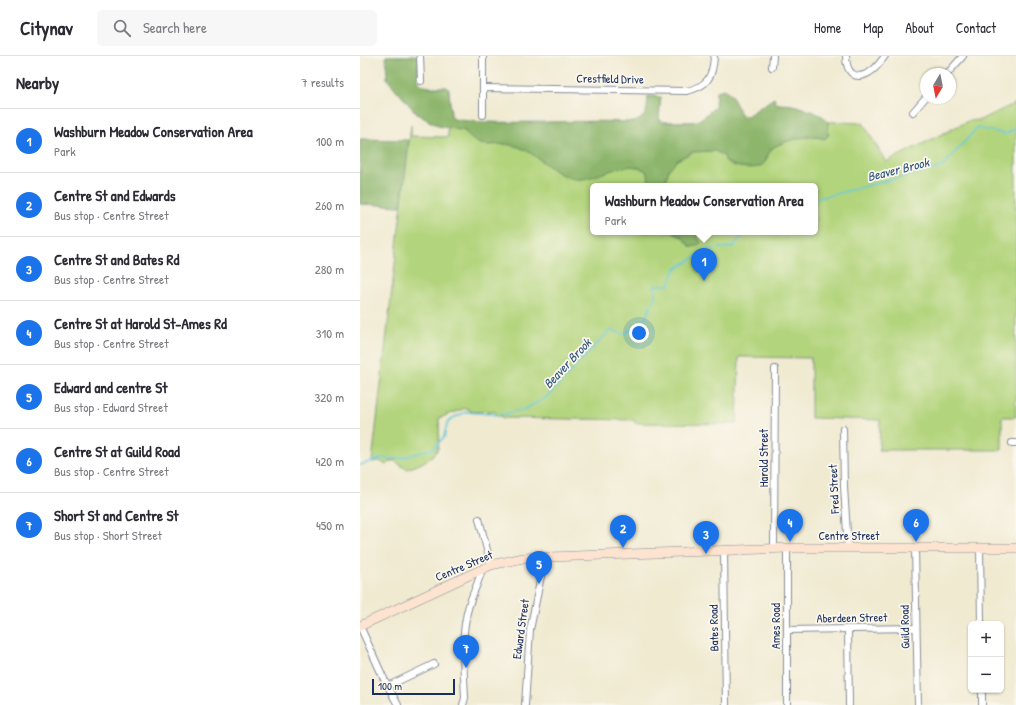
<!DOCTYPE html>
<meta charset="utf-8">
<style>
body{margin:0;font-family:"Patrick Hand",sans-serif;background:#f7f7f7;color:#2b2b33}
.controls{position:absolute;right:12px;bottom:12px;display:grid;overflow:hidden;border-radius:6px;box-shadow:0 1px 3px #0004}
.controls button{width:36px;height:36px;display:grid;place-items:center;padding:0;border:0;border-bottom:1px solid #e1e1e2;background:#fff;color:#2b2b33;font:20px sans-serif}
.compass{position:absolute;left:560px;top:12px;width:36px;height:36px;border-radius:50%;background:#fff;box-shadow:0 1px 3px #0004;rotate:190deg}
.scale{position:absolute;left:12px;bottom:10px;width:83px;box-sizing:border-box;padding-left:4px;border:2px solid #1b2f5e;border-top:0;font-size:11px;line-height:14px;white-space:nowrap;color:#1b2f5e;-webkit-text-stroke:3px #fbf7ec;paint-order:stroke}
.you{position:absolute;left:279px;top:277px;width:14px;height:14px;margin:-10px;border:3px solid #fff;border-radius:50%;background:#1a73e8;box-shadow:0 0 0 6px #1a73e833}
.badge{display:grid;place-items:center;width:26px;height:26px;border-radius:50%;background:#1a73e8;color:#fff;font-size:13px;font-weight:700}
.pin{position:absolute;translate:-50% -33px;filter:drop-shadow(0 1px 2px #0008)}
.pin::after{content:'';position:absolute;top:21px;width:14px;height:12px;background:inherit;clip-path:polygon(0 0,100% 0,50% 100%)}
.popup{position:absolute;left:230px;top:127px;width:228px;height:52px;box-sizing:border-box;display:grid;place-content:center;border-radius:6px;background:#fff;filter:drop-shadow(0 1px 3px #0005);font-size:13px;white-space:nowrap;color:#7c7c81}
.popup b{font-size:15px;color:#2b2b33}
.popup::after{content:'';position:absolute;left:50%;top:100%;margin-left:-8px;border:8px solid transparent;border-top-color:#fff}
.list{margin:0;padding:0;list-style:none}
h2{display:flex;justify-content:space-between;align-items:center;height:52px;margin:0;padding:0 16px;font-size:17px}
h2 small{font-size:13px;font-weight:400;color:#7c7c81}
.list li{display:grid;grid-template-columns:26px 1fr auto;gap:12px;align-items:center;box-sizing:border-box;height:64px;padding:0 16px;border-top:1px solid #e1e1e2}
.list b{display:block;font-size:15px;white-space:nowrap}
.list p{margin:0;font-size:13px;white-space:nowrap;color:#7c7c81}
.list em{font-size:13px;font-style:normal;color:#7c7c81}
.icon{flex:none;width:22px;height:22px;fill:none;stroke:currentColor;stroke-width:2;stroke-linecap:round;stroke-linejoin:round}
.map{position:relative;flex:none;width:656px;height:649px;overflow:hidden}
header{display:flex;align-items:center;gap:24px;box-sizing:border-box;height:56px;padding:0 20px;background:#fff;border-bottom:1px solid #e1e1e2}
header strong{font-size:19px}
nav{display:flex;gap:22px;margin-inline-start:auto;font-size:14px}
.search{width:280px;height:36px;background:#f7f7f7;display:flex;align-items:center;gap:10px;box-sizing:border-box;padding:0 14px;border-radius:6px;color:#7c7c81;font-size:15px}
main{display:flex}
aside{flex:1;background:#fff}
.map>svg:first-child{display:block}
</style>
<header>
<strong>Citynav</strong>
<div class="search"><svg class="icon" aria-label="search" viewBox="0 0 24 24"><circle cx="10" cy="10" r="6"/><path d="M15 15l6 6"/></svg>Search here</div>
<nav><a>Home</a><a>Map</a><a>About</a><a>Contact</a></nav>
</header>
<main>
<aside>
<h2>Nearby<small>7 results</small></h2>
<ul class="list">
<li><span class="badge">1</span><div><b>Washburn Meadow Conservation Area</b><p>Park</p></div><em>100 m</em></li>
<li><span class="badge">2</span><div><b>Centre St and Edwards</b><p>Bus stop · Centre Street</p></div><em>260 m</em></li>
<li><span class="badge">3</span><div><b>Centre St and Bates Rd</b><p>Bus stop · Centre Street</p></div><em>280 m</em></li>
<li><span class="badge">4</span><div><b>Centre St at Harold St-Ames Rd</b><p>Bus stop · Centre Street</p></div><em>310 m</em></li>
<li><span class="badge">5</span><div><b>Edward and centre St</b><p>Bus stop · Edward Street</p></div><em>320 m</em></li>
<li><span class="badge">6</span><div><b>Centre St at Guild Road</b><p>Bus stop · Centre Street</p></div><em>420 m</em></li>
<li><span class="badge">7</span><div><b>Short St and Centre St</b><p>Bus stop · Short Street</p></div><em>450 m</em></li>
</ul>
</aside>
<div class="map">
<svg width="656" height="649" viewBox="0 0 656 649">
<rect width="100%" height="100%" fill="#fbf7ec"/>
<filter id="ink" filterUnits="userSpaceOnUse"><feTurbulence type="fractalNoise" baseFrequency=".025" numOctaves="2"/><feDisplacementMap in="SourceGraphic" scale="8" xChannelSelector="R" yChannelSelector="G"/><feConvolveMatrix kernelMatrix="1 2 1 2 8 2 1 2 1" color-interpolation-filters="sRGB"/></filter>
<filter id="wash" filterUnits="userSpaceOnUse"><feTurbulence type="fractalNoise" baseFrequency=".012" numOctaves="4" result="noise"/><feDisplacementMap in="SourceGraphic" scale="16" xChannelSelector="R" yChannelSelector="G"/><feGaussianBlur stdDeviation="0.9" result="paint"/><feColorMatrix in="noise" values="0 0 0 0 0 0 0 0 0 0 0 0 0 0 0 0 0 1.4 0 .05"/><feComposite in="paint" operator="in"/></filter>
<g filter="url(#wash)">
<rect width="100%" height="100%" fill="#f0ead1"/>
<path fill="#b2d47c" stroke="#66826d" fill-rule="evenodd" d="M656,47V361H642V394H519L520,364L451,362V302L379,301L377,368L275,367L274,364L144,362L137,359L134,355L112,356L106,352L79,362C79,370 80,385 78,392C74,403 57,410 46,413L35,405H31L26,409L20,405L12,406L51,69V80L88,81V68L448,65L503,67L526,106L608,65L620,64ZM233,130H455V176H233Z"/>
<g fill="#8db66c" stroke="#547265">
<path d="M26,0H59L58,26L64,30L69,31H87L89,33L91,59L93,63C125,68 157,66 188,66C217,65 246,65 274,66C288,61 287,53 288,40L301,41L299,63L303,66H336L346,59L355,51L356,35L365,33L371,39L382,60H387L414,42L416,47C421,49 426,48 432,49C439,50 446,54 453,56C467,61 470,65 468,80L465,83C461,82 457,81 453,81C443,80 422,86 414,91C407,95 408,105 402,109C395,114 376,112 368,107C365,106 365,103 364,100L355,95L333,96L317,104L309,113L304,130H289L288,117C270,100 242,121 222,123C195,125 179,96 155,90C135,84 120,98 105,75L78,70L57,58L27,23Z"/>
<path d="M0,83L49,84L41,150L0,148Z"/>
<path d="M311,176H334L341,187L338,190L331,191L322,181Z"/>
</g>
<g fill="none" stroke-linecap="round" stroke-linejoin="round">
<g stroke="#61c8dd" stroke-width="1.5">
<path d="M455,143L582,111L617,72L646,78L656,72"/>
<path d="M0,409L22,402L30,403L42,402L74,392L84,381L87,368L91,363L106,356L140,359L165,353L187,341L250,274L264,278L283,267L295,241V229H309L315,213L349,193L373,191L384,178L391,176"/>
</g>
</g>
</g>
<g filter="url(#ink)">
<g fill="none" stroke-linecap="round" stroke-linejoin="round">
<defs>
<g id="minor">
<path d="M60,0L61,25"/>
<path d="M123,0V59"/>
<path d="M486,0C486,15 494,26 510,16C516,13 521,5 525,0"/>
<path d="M412,11L413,0"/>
<path d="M587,18L603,0"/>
<path d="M123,32L326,35C347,31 353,21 354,0"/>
<path d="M553,56L566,41"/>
<path d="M483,373L484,431L488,492"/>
<path d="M652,387H656"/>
<path d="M119,463L131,509"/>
<path d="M414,492L415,313"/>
<path d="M427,492V649"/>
<path d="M555,492L558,649"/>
<path d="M620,492L621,568"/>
<path d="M364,495L366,649"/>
<path d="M0,570L23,621L38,649"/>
<path d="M488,573L489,649"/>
<path d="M427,574L556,572"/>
<path d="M28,630L74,608"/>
<path d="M622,634V649"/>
<path d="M103,649L105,642C104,616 101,588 106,562C108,545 118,530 122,513"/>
<path d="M165,649L170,574L185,501"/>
</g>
<path id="secondary" d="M0,570L131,509L163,502L427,492H656"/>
</defs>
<use href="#minor" stroke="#868c98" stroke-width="8"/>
<use href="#secondary" stroke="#868c98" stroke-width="10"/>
<use href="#minor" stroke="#fff" stroke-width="6"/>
<use href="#secondary" stroke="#fde4d0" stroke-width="9"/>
</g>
</g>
<g text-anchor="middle" stroke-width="3.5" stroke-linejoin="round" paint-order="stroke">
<g font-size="12" fill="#1b2f5e" stroke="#fbf7ec">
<text transform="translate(250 23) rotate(1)" y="4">Crestfield Drive</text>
<text transform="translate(404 402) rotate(-90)" y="4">Harold Street</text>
<text transform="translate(474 433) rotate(-93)" y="4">Fred Street</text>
<text x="489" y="484">Centre Street</text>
<text transform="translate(104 510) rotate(-23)" y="4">Centre Street</text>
<text transform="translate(492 562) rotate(-1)" y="4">Aberdeen Street</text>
<text transform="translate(416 570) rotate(-90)" y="4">Ames Road</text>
<text transform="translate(545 571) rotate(-91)" y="4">Guild Road</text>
<text transform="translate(354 572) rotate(-91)" y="4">Bates Road</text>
<text transform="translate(161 573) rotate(-82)" y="4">Edward Street</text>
</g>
<g font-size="13" font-style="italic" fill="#2c557e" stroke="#fbf7ec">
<text transform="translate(538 113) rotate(-14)" y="5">Beaver Brook</text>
<text transform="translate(207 307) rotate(-47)" y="5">Beaver Brook</text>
</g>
</g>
</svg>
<div class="controls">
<button>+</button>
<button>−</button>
</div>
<svg class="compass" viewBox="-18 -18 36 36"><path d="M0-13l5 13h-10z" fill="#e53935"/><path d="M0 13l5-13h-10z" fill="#7c7c81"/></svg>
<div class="scale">100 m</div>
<div class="you"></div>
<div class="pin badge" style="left:344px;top:225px">1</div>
<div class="popup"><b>Washburn Meadow Conservation Area</b>Park</div>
<div class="pin badge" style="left:263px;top:492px">2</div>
<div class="pin badge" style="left:346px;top:498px">3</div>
<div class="pin badge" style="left:430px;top:486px">4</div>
<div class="pin badge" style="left:179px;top:528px">5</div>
<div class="pin badge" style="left:556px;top:486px">6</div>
<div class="pin badge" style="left:106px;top:612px">7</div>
</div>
</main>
